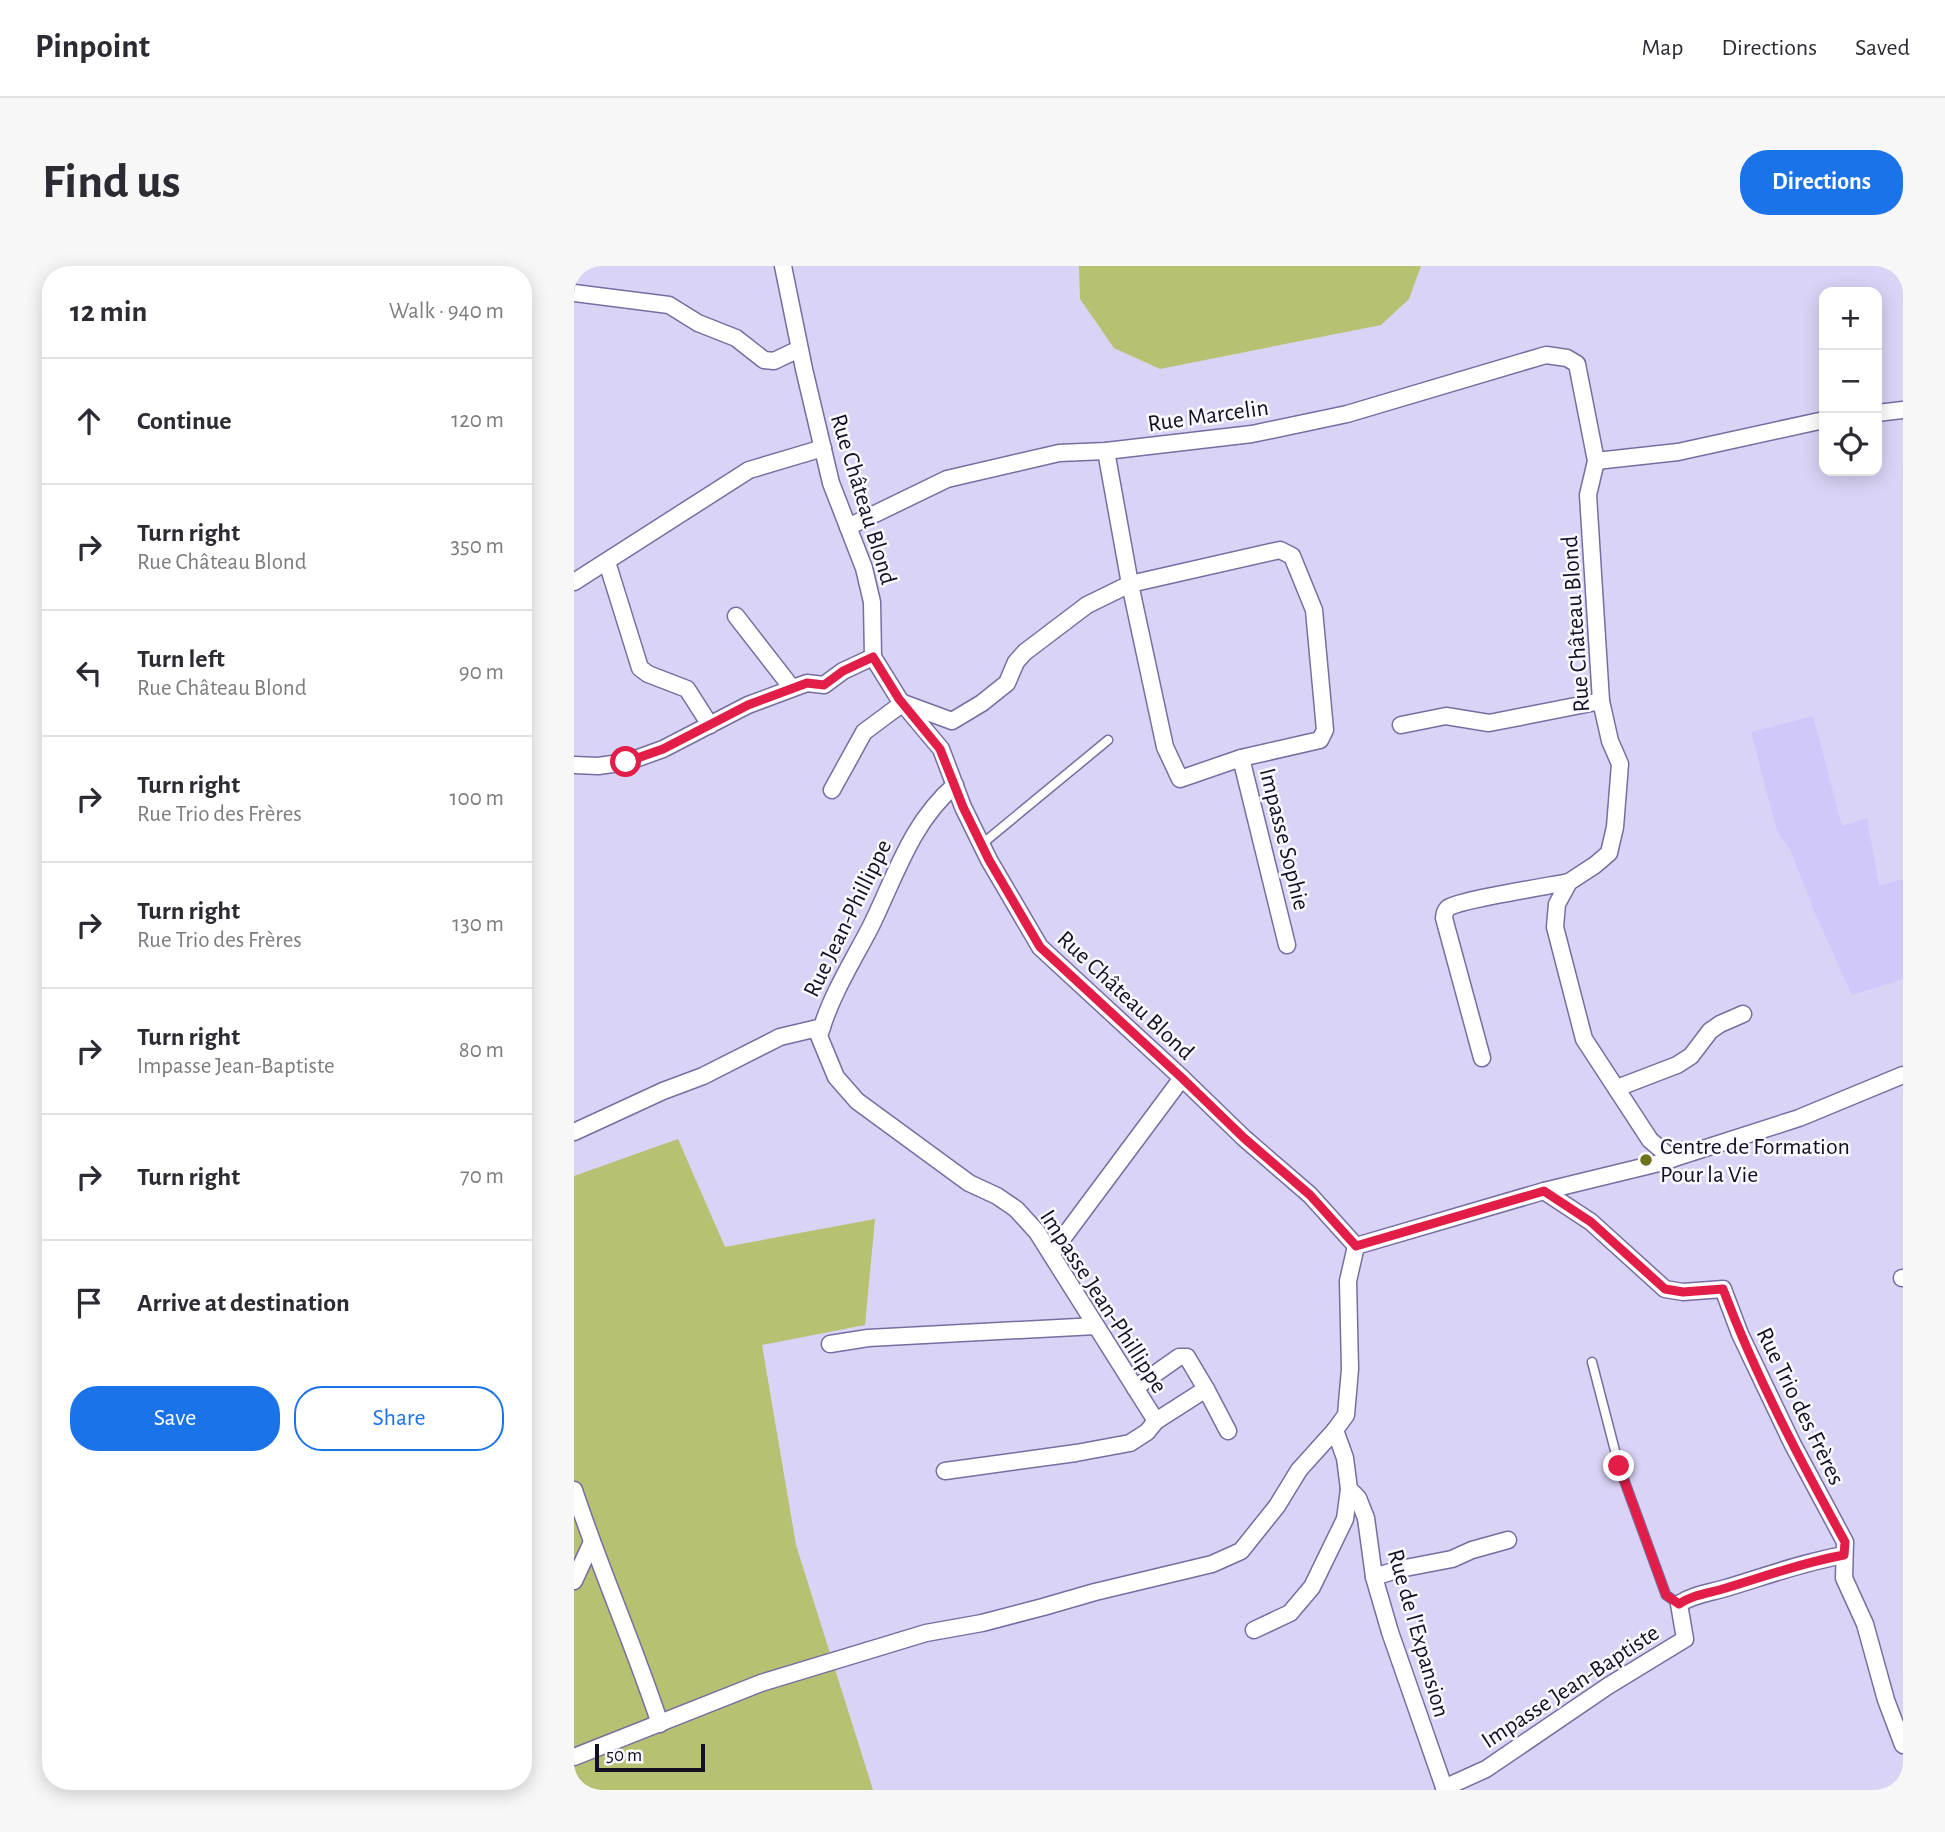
<!DOCTYPE html>
<meta charset="utf-8">
<style>
body{margin:0;font-family:"Alegreya Sans",sans-serif;background:#f7f7f7;color:#2b2b33}
.controls{position:absolute;right:21px;top:21px;display:grid;overflow:hidden;border-radius:14px;box-shadow:0 4px 18px #0003}
.controls button{width:63px;height:63px;display:grid;place-items:center;padding:0;border:0;border-bottom:2px solid #e1e1e2;background:#fff;color:#2b2b33;font:35px sans-serif}
.scale{position:absolute;left:21px;bottom:18px;width:110px;box-sizing:border-box;padding-left:7px;border:4px solid #140f23;border-top:0;font-size:19px;line-height:24px;white-space:nowrap;color:#140f23;-webkit-text-stroke:5px #faf9ff;paint-order:stroke}
.stop{position:absolute;width:21px;height:21px;margin:-16px;border:5px solid #e11d48;border-radius:50%;background:#fff}
.stop.end{background:#e11d48;border-color:#fff;box-shadow:0 2px 7px #0008}
.list{margin:0;padding:0;list-style:none}
h2{display:flex;justify-content:space-between;align-items:center;height:91px;margin:0;padding:0 28px;font-size:30px}
h2 small{font-size:23px;font-weight:400;color:#7c7c81}
.list li{display:grid;grid-template-columns:46px 1fr auto;gap:21px;align-items:center;box-sizing:border-box;height:126px;padding:0 28px;border-top:2px solid #e1e1e2}
.list b{display:block;font-size:26px;white-space:nowrap}
.list p{margin:0;font-size:23px;white-space:nowrap;color:#7c7c81}
.list em{font-size:23px;font-style:normal;color:#7c7c81}
.actions{display:flex;gap:14px;padding:21px 28px}
.actions a{flex:1;padding:16px 0;border:2px solid #1a73e8;border-radius:28px;text-align:center;font-size:24px;color:#1a73e8}
.actions .main{background:#1a73e8;color:#fff}
.icon{flex:none;width:38px;height:38px;fill:none;stroke:currentColor;stroke-width:2;stroke-linecap:round;stroke-linejoin:round}
.map{position:relative;flex:none;width:1329px;height:1524px;overflow:hidden;border-radius:28px}
header{display:flex;align-items:center;gap:42px;box-sizing:border-box;height:98px;padding:0 35px;background:#fff;border-bottom:2px solid #e1e1e2}
header strong{font-size:33px}
nav{display:flex;gap:38px;margin-inline-start:auto;font-size:24px}
.intro{display:flex;align-items:center;justify-content:space-between;box-sizing:border-box;height:168px;padding:0 42px}
h1{margin:0;font-size:49px}
.button{padding:18px 32px;border-radius:28px;background:#1a73e8;color:#fff;font-size:24px;font-weight:700}
main{display:flex;gap:42px;padding:0 42px}
aside{flex:1;background:#fff;border-radius:28px;box-shadow:0 4px 18px #0003}
.map>svg:first-child{display:block}
</style>
<header>
<strong>Pinpoint</strong>
<nav><a>Map</a><a>Directions</a><a>Saved</a></nav>
</header>
<div class="intro"><h1>Find us</h1><a class="button">Directions</a></div>
<main>
<aside>
<h2>12 min<small>Walk · 940 m</small></h2>
<ul class="list">
<li><svg class="icon" aria-label="ahead" viewBox="0 0 24 24"><path d="M12 20V5M6 11l6-6 6 6"/></svg><div><b>Continue</b></div><em>120 m</em></li>
<li><svg class="icon" aria-label="right" viewBox="0 0 24 24"><path d="M7 20v-9h11M14 6l5 5-5 5"/></svg><div><b>Turn right</b><p>Rue Château Blond</p></div><em>350 m</em></li>
<li><svg class="icon" aria-label="left" viewBox="0 0 24 24"><path d="M17 20v-9H6M10 6l-5 5 5 5"/></svg><div><b>Turn left</b><p>Rue Château Blond</p></div><em>90 m</em></li>
<li><svg class="icon" aria-label="right" viewBox="0 0 24 24"><path d="M7 20v-9h11M14 6l5 5-5 5"/></svg><div><b>Turn right</b><p>Rue Trio des Frères</p></div><em>100 m</em></li>
<li><svg class="icon" aria-label="right" viewBox="0 0 24 24"><path d="M7 20v-9h11M14 6l5 5-5 5"/></svg><div><b>Turn right</b><p>Rue Trio des Frères</p></div><em>130 m</em></li>
<li><svg class="icon" aria-label="right" viewBox="0 0 24 24"><path d="M7 20v-9h11M14 6l5 5-5 5"/></svg><div><b>Turn right</b><p>Impasse Jean-Baptiste</p></div><em>80 m</em></li>
<li><svg class="icon" aria-label="right" viewBox="0 0 24 24"><path d="M7 20v-9h11M14 6l5 5-5 5"/></svg><div><b>Turn right</b></div><em>70 m</em></li>
<li><svg class="icon" aria-label="arrive" viewBox="0 0 24 24"><path d="M6 21V4h12l-3 4 3 4H6"/></svg><div><b>Arrive at destination</b></div></li>
</ul>
<div class="actions"><a class="main">Save</a><a>Share</a></div>
</aside>
<div class="map">
<svg width="1329" height="1524" viewBox="0 0 1329 1524">
<rect width="100%" height="100%" fill="#d9d4f6"/>
<path fill="#d0c7fa" d="M1239,450L1268,560L1293,552L1305,620L1329,613V713L1278,729L1240,645L1216,583L1203,565L1177,466Z"/>
<g fill="#b8c071">
<path d="M505,0H847L835,33L807,59L586,103L540,82L506,33Z"/>
<path d="M104,873L151,981L301,953L291,1059L188,1079L222,1279L299,1524H0V910Z"/>
</g>
<g fill="none" stroke-linecap="round" stroke-linejoin="round">
<defs>
<g id="lane">
<path d="M408,578L534,474"/>
<path d="M1018,1096L1045,1200L1092,1329L1105,1338"/>
</g>
<g id="street">
<path d="M209,0L230,103L257,217L290,302L298,336L299,391L325,433L367,483L389,541L415,594L466,681L608,812L670,872L736,929L782,980"/>
<path d="M0,27L95,39L124,57L162,72L190,94L200,95L225,83"/>
<path d="M1303,147L1329,144"/>
<path d="M532,185L556,318L591,481L606,513L667,492L713,679"/>
<path d="M1022,195L1104,186L1250,154"/>
<path d="M274,261L373,213L485,187L532,185L678,168L773,148L972,89L993,92L1003,98L1022,195L1014,229L1027,435L1036,475L1046,498L1041,561L1035,587L1021,599L995,616L983,638L981,661L1010,773L1076,874L1098,893"/>
<path d="M33,296L66,402L74,408L113,423L136,459"/>
<path d="M0,316L175,204L249,182"/>
<path d="M162,350L218,422"/>
<path d="M827,459L872,450L915,457L1027,435"/>
<path d="M0,499L24,500L53,496L89,483L174,439L233,417L250,419L269,405L299,391"/>
<path d="M258,524L290,466L329,437L378,455L408,437L433,417L442,396L451,386L513,339L556,318L706,284L718,290L740,344L751,464L746,474L667,492"/>
<path d="M248,761L245,770L262,811L283,835L395,917L423,930L442,943L463,966L582,1155L632,1123L654,1165"/>
<path d="M908,792L870,652C871,647 870,646 874,642C885,634 975,620 995,616"/>
<path d="M1043,822L1103,799L1117,790L1136,765L1146,758L1169,748"/>
<path d="M0,866L89,825L129,810L206,771L248,761C259,726 280,693 297,660C322,609 337,557 381,519"/>
<path d="M970,925L1017,956L1091,1023L1109,1026L1149,1023L1166,1068L1219,1179L1271,1276L1270,1312L1291,1358L1312,1434L1329,1479"/>
<path d="M782,980L970,925L1085,897L1225,852L1329,809"/>
<path d="M782,980L774,1015L776,1103L772,1149L761,1164L771,1192L775,1223L784,1232L792,1252L800,1311L816,1366L871,1524"/>
<path d="M477,988L608,812"/>
<path d="M1328,1012H1329"/>
<path d="M256,1078L294,1072L522,1060"/>
<path d="M561,1122L605,1091H613L632,1123"/>
<path d="M371,1205L502,1187L556,1177L573,1166L582,1155"/>
<path d="M0,1224C26,1303 60,1379 86,1458"/>
<path d="M800,1311L826,1303L878,1293L898,1284L934,1274"/>
<path d="M0,1315L18,1276"/>
<path d="M680,1364L716,1347L738,1321L771,1253L775,1223"/>
<path d="M0,1491L187,1417L352,1367L408,1357L469,1341L521,1326L638,1298L667,1285L703,1240L725,1204L761,1164"/>
<path d="M870,1522L912,1503L1034,1420L1111,1373L1105,1338C1120,1328 1136,1327 1152,1322C1192,1310 1230,1296 1270,1289"/>
</g>
</defs>
<use href="#lane" stroke="#776da0" stroke-width="11"/>
<use href="#street" stroke="#776da0" stroke-width="19"/>
<use href="#lane" stroke="#fff" stroke-width="8"/>
<use href="#street" stroke="#fff" stroke-width="16"/>
</g>
<g fill="none" stroke-linecap="round" stroke-linejoin="round">
<path stroke="#e11d48" stroke-width="9" d="M52,496L89,483L174,439L233,417L250,419L269,405L299,391L325,433L366,483L389,541L415,594L466,681L608,812L670,872L736,929L782,980L970,925L1017,956L1091,1023L1109,1026L1149,1023C1182,1111 1226,1194 1271,1276L1270,1289C1230,1296 1192,1310 1152,1322C1136,1327 1120,1328 1105,1338L1092,1329L1045,1200"/>
</g>
<circle fill="#6e731b" stroke="#faf9ff" stroke-width="2.5" cx="1072" cy="894" r="7"/>
<g text-anchor="middle" stroke-width="5" stroke-linejoin="round" paint-order="stroke">
<g font-size="24" fill="#140f23" stroke="#faf9ff">
<text transform="translate(634 149) rotate(-8)" y="8">Rue Marcelin</text>
<text transform="translate(290 233) rotate(73)" y="8">Rue Château Blond</text>
<text transform="translate(1001 358) rotate(-94)" y="8">Rue Château Blond</text>
<text transform="translate(711 573) rotate(76)" y="8">Impasse Sophie</text>
<text transform="translate(273 652) rotate(-64)" y="8">Rue Jean-Phillippe</text>
<text transform="translate(552 729) rotate(43)" y="8">Rue Château Blond</text>
<text transform="translate(530 1035) rotate(57)" y="8">Impasse Jean-Phillippe</text>
<text transform="translate(1227 1140) rotate(64)" y="8">Rue Trio des Frères</text>
<text transform="translate(845 1367) rotate(74)" y="8">Rue de l'Expansion</text>
<text transform="translate(996 1420) rotate(-33)" y="8">Impasse Jean-Baptiste</text>
</g>
<g font-size="24" fill="#140f23" stroke="#faf9ff" text-anchor="start">
<text x="1086" y="888">Centre de Formation<tspan x="1086" dy="28">Pour la Vie</tspan></text>
</g>
</g>
</svg>
<div class="controls">
<button>+</button>
<button>−</button>
<button><svg class="icon" aria-label="locate" viewBox="0 0 24 24"><circle cx="12" cy="12" r="6"/><path d="M12 2v4M12 18v4M2 12h4M18 12h4"/></svg></button>
</div>
<div class="scale">50 m</div>
<div class="stop" style="left:52px;top:496px"></div>
<div class="stop end" style="left:1045px;top:1200px"></div>
</div>
</main>
